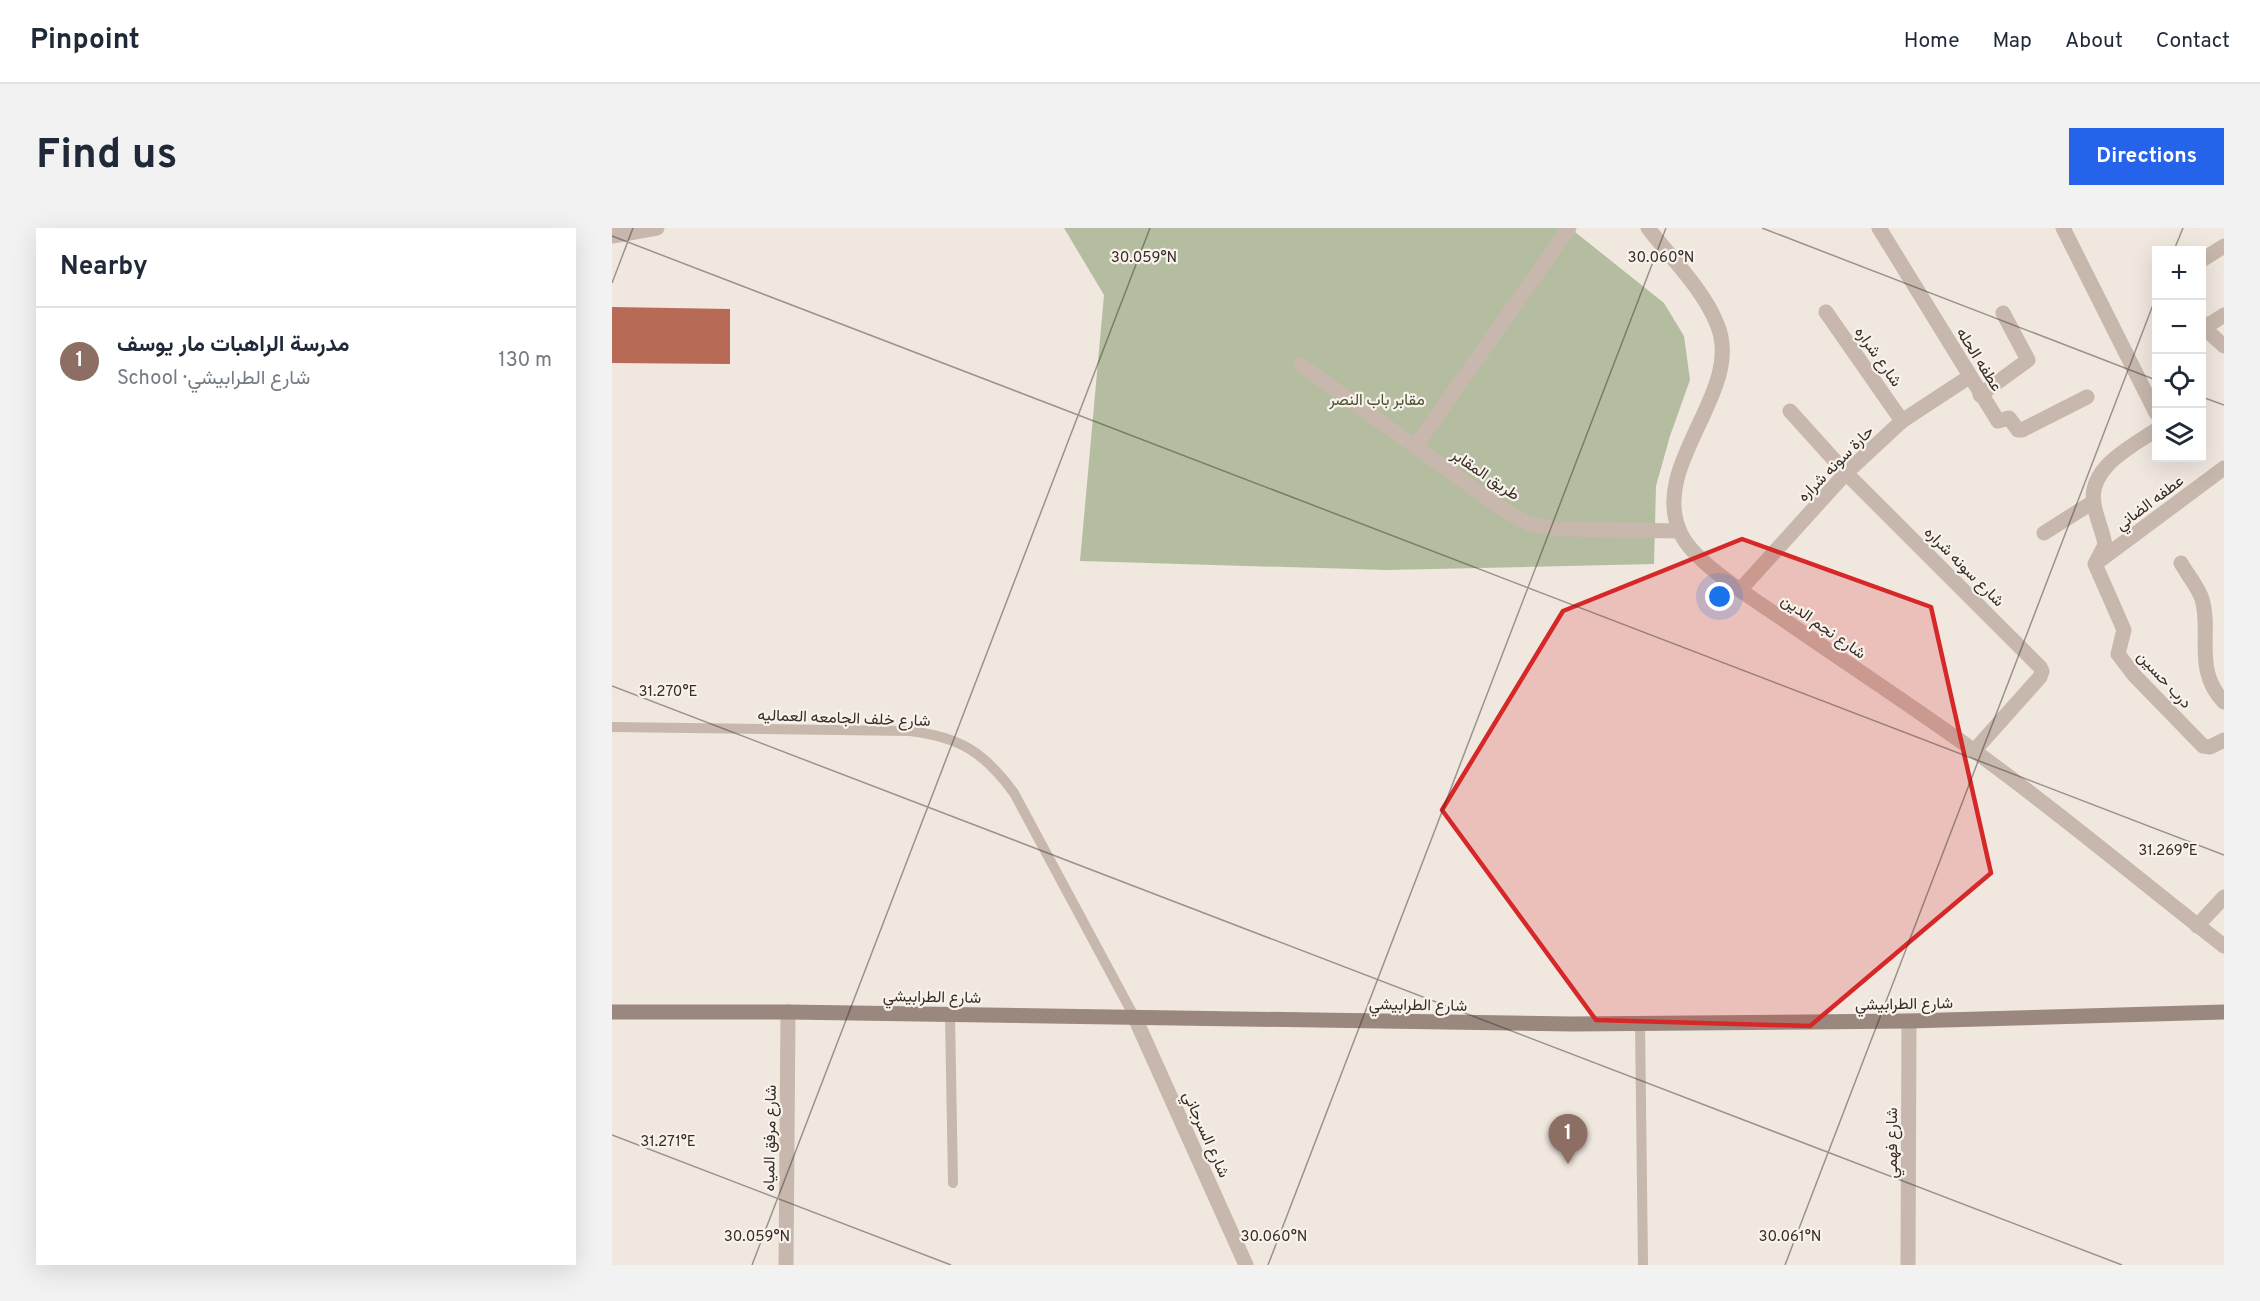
<!DOCTYPE html>
<meta charset="utf-8">
<style>
body{margin:0;font-family:Overpass,Vazirmatn,sans-serif;background:#f2f2f3;color:#1f2937}
.controls{position:absolute;right:18px;top:18px;display:grid;overflow:hidden;border-radius:0px;box-shadow:0 6px 24px #0002}
.controls button{width:54px;height:54px;display:grid;place-items:center;padding:0;border:0;border-bottom:2px solid #e0e1e3;background:#fff;color:#1f2937;font:30px sans-serif}
.you{position:absolute;left:1108px;top:369px;width:21px;height:21px;margin:-15px;border:4px solid #fff;border-radius:50%;background:#1a73e8;box-shadow:0 0 0 9px #1a73e833}
.badge{display:grid;place-items:center;width:39px;height:39px;border-radius:50%;background:#2563eb;color:#fff;font-size:20px;font-weight:700}
.pin{position:absolute;translate:-50% -50px;filter:drop-shadow(0 2px 3px #0008)}
.pin::after{content:'';position:absolute;top:32px;width:21px;height:18px;background:inherit;clip-path:polygon(0 0,100% 0,50% 100%)}
.list{margin:0;padding:0;list-style:none}
h2{display:flex;justify-content:space-between;align-items:center;height:78px;margin:0;padding:0 24px;font-size:26px}
h2 small{font-size:20px;font-weight:400;color:#747a83}
.list li{display:grid;grid-template-columns:39px 1fr auto;gap:18px;align-items:center;box-sizing:border-box;height:108px;padding:0 24px;border-top:2px solid #e0e1e3}
.list b{display:block;font-size:22px;white-space:nowrap}
.list p{margin:0;font-size:20px;white-space:nowrap;color:#747a83}
.list em{font-size:20px;font-style:normal;color:#747a83}
.icon{flex:none;width:33px;height:33px;fill:none;stroke:currentColor;stroke-width:2;stroke-linecap:round;stroke-linejoin:round}
.map{position:relative;flex:none;width:1612px;height:1037px;overflow:hidden;border-radius:0px}
header{display:flex;align-items:center;gap:36px;box-sizing:border-box;height:84px;padding:0 30px;background:#fff;border-bottom:2px solid #e0e1e3}
header strong{font-size:28px}
nav{display:flex;gap:33px;margin-inline-start:auto;font-size:21px}
.intro{display:flex;align-items:center;justify-content:space-between;box-sizing:border-box;height:144px;padding:0 36px}
h1{margin:0;font-size:42px}
.button{padding:15px 27px;border-radius:0px;background:#2563eb;color:#fff;font-size:21px;font-weight:700}
main{display:flex;gap:36px;padding:0 36px}
aside{flex:1;background:#fff;border-radius:0px;box-shadow:0 6px 24px #0002}
.map>svg:first-child{display:block}
</style>
<header>
<strong>Pinpoint</strong>
<nav><a>Home</a><a>Map</a><a>About</a><a>Contact</a></nav>
</header>
<div class="intro"><h1>Find us</h1><a class="button">Directions</a></div>
<main>
<aside>
<h2>Nearby<small></small></h2>
<ul class="list">
<li><span class="badge" style="background:#8d6e63">1</span><div><b>مدرسة الراهبات مار يوسف</b><p>School · شارع الطرابيشي</p></div><em>130 m</em></li>
</ul>
</aside>
<div class="map">
<svg width="1612" height="1037" viewBox="0 0 1612 1037">
<rect width="100%" height="100%" fill="#f0e7df"/>
<path fill="#b5bda1" d="M452,0H958L1052,75L1072,108L1078,152L1058,208L1044,258L1042,336L775,342L468,333L492,67Z"/>
<path fill="#b76a56" d="M0,79L118,81V136L0,135Z"/>
<g fill="none" stroke-linecap="round" stroke-linejoin="round">
<g stroke="#c7b7ac" stroke-width="10">
<path d="M0,499L298,503C348,509 372,524 402,565L523,790"/>
<path d="M338,787L341,955"/>
<path d="M1028,795L1031,1037"/>
</g>
<g stroke="#c7b7ac" stroke-width="15">
<path d="M1036,0C1059,30 1091,61 1105,96C1134,163 1035,237 1069,306C1083,336 1146,374 1175,394C1237,437 1300,478 1361,522C1447,584 1528,653 1612,718"/>
<path d="M1267,0L1386,193L1397,190L1406,202H1410L1475,169"/>
<path d="M1451,0L1544,185"/>
<path d="M0,8L45,0"/>
<path d="M1590,32L1612,18"/>
<path d="M1214,84L1290,193"/>
<path d="M1590,94L1592,100L1612,118"/>
<path d="M1592,100L1612,87"/>
<path d="M689,137L892,282L916,295L944,301L1067,303"/>
<path d="M1368,167L1416,132L1391,85"/>
<path d="M1178,183L1234,245L1428,439L1430,443L1428,449L1362,523"/>
<path d="M1544,202C1520,218 1475,240 1482,276C1484,290 1491,303 1493,317L1483,336L1512,402L1506,426L1522,447L1591,518L1598,519L1612,512"/>
<path d="M803,219L957,0"/>
<path d="M1432,305L1481,274"/>
<path d="M1487,333L1612,240"/>
<path d="M1569,335C1575,346 1586,359 1590,371C1600,404 1581,442 1612,474"/>
<path d="M1128,362L1234,245L1290,193L1357,149"/>
<path d="M1585,698L1612,669"/>
<path d="M523,790L634,1037"/>
<path d="M174,1037L176,784"/>
<path d="M1296,1037L1297,793"/>
</g>
<path stroke="#9a877e" stroke-width="15" d="M0,784H176L961,796L1297,793L1612,784"/>
</g>
<path fill="#d62828" fill-opacity="0.2" stroke="#d62828" stroke-width="4.5" stroke-linejoin="round" d="M1130,311L1319,379L1379,645L1198,798L984,792L830,582L951,383Z"/>
<path fill="none" stroke="#362d2a" stroke-width="1.5" stroke-opacity="0.45" d="M1150,0L1544,152M0,8L1612,627M1562,22L1571,0M0,55L21,0M1590,169L1612,177M0,458L1510,1037M0,907L339,1037M140,1037L538,0M656,1037L1054,0M1173,1037L1544,69"/>
<g text-anchor="middle" stroke-width="4.5" stroke-linejoin="round" paint-order="stroke">
<g font-size="16" fill="#362d2a" stroke="#f8f2eb">
<text transform="translate(1267 128) rotate(55)" y="6">شارع شراره</text>
<text transform="translate(1368 131) rotate(58)" y="6">عطفه الحله</text>
<text transform="translate(1223 235) rotate(-45)" y="6">حارة سونه شراره</text>
<text transform="translate(874 246) rotate(34)" y="6">طريق المقابر</text>
<text transform="translate(1537 274) rotate(-37)" y="6">عطفه الضاني</text>
<text transform="translate(1353 338) rotate(45)" y="6">شارع سونه شراره</text>
<text transform="translate(1212 398) rotate(35)" y="6">شارع نجم الدين</text>
<text transform="translate(1553 451) rotate(47)" y="6">درب حسين</text>
<text transform="translate(232 489) rotate(2)" y="6">شارع خلف الجامعه العماليه</text>
<text transform="translate(320 768) rotate(1)" y="6">شارع الطرابيشي</text>
<text transform="translate(1292 775) rotate(-1)" y="6">شارع الطرابيشي</text>
<text transform="translate(806 776) rotate(1)" y="6">شارع الطرابيشي</text>
<text transform="translate(595 906) rotate(66)" y="6">شارع السرجاني</text>
<text transform="translate(157 910) rotate(-89)" y="6">شارع مرفق المياه</text>
<text transform="translate(1279 915) rotate(-90)" y="6">شارع فهمي</text>
</g>
<g font-size="16" fill="#465131" stroke="#f8f2eb">
<text x="765" y="177">مقابر باب النصر</text>
</g>
</g>
<g font-size="15" text-anchor="middle" fill="#362d2a" stroke="#f8f2eb" stroke-width="4.5" stroke-linejoin="round" paint-order="stroke">
<text x="532" y="34">30.059°N</text>
<text x="1049" y="34">30.060°N</text>
<text x="56" y="468">31.270°E</text>
<text x="1556" y="627">31.269°E</text>
<text x="56" y="918">31.271°E</text>
<text x="145" y="1013">30.059°N</text>
<text x="662" y="1013">30.060°N</text>
<text x="1178" y="1013">30.061°N</text>
</g>
</svg>
<div class="controls">
<button>+</button>
<button>−</button>
<button><svg class="icon" aria-label="locate" viewBox="0 0 24 24"><circle cx="12" cy="12" r="6"/><path d="M12 2v4M12 18v4M2 12h4M18 12h4"/></svg></button>
<button><svg class="icon" aria-label="layers" viewBox="0 0 24 24"><path d="M12 4l9 5-9 5-9-5zM3 14l9 5 9-5"/></svg></button>
</div>
<div class="you"></div>
<div class="pin badge" style="left:956px;top:936px;background:#8d6e63">1</div>
</div>
</main>
